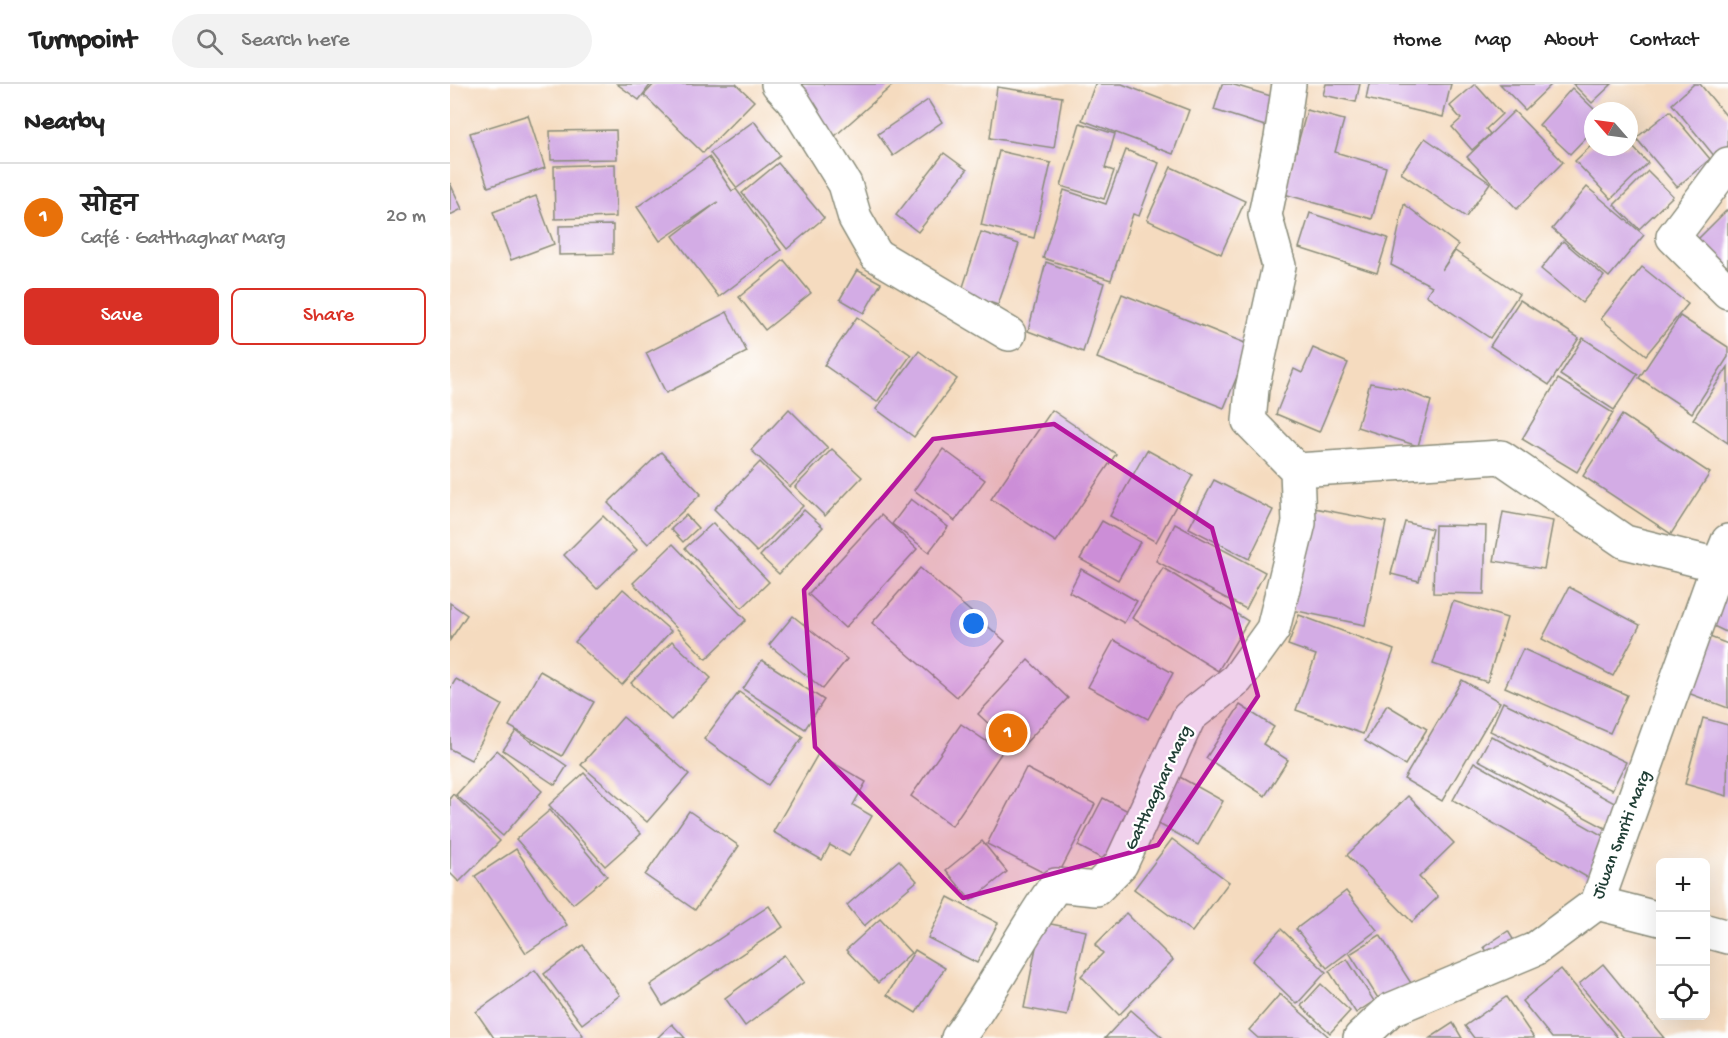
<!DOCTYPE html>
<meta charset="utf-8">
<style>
body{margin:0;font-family:"Gochi Hand","Playpen Sans Deva",sans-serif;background:#f2f2f2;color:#222}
.controls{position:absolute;right:18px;bottom:18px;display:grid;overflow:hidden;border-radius:9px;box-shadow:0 6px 24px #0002}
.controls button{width:54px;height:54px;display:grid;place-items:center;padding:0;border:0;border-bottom:2px solid #e0e0e0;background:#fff;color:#222;font:30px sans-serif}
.compass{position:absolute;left:1134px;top:18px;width:54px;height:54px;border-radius:50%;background:#fff;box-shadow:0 6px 24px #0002;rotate:298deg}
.you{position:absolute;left:524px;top:540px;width:21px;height:21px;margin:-15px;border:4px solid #fff;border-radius:50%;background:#1a73e8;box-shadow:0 0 0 9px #1a73e833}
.badge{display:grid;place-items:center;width:39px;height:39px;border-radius:50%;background:#d93025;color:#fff;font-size:20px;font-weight:700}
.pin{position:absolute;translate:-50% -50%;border:3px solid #fff;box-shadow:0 2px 6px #0006}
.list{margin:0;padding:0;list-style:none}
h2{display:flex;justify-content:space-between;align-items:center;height:78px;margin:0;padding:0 24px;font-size:26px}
h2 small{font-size:20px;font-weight:400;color:#767676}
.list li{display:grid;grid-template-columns:39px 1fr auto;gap:18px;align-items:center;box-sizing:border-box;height:108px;padding:0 24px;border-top:2px solid #e0e0e0}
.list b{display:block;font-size:22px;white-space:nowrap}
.list p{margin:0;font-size:20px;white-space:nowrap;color:#767676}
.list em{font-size:20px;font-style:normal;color:#767676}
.actions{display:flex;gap:12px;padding:18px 24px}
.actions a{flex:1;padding:14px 0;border:2px solid #d93025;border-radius:9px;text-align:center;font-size:21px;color:#d93025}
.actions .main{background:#d93025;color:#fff}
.icon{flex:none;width:33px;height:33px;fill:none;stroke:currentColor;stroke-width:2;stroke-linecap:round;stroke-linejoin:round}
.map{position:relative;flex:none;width:1278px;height:954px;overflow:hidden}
header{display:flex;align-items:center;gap:36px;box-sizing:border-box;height:84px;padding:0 30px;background:#fff;border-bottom:2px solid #e0e0e0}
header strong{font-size:28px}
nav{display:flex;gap:33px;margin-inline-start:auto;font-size:21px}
.search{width:420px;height:54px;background:#f2f2f2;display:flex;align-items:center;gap:15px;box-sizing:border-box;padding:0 21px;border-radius:33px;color:#767676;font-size:22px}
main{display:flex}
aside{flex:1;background:#fff}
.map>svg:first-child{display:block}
</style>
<header>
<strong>Turnpoint</strong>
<div class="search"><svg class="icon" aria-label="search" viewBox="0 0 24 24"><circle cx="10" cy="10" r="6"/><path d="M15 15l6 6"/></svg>Search here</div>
<nav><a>Home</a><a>Map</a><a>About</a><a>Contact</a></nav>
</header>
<main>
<aside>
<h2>Nearby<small></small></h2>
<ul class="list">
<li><span class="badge" style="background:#e8710a">1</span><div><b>सोहन</b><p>Café · Gatthaghar Marg</p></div><em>20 m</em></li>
</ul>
<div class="actions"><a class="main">Save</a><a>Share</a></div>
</aside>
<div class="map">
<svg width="1278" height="954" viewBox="0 0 1278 954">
<rect width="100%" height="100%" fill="#fff"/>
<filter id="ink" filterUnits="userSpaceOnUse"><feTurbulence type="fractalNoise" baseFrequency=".0167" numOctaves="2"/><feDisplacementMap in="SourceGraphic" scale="12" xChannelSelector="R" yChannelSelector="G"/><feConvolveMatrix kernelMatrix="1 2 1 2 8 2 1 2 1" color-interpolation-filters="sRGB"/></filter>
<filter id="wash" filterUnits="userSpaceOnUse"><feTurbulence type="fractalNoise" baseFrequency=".008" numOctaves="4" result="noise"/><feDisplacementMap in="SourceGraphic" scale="24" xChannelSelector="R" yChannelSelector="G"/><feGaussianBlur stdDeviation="1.35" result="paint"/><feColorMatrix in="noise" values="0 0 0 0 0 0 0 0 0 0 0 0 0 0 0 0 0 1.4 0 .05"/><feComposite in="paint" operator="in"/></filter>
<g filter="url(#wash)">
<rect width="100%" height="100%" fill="#f5dbbf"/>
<g id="blocks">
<g fill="#d3ace5">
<path d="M167,0H201L189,16Z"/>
<path d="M204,0H286L304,17L253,69L194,11Z"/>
<path d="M340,0H444L385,52Z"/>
<path d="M645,0H672L739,26L723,70L632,36Z"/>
<path d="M772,0H781L824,13L815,42L764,26Z"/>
<path d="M876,0H910L906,18L873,11Z"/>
<path d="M919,0H1001L993,33L916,15Z"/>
<path d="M1025,0L1052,30L1036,45L1040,50L1022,66L1002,43L1011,35L1000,22Z"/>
<path d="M1050,0H1102L1075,26Z"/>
<path d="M1123,0H1162L1142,19Z"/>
<path d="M1244,0H1250L1278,34V62L1265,73L1222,20Z"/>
<path d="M547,3L612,13L604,64L540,54Z"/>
<path d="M1122,4L1146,27H1143V46L1120,70L1089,41Z"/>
<path d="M478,16L492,38L443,72L428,50Z"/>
<path d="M857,26L894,36L885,68L936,83L922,135L834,110Z"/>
<path d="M1064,27L1113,78L1067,125L1017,73Z"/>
<path d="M1220,27L1260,75L1227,103L1186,54Z"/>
<path d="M78,31L95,84L38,103L20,49Z"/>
<path d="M304,37L330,72L287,104L260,69Z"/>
<path d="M630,39L665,50L655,84L664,87L654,115L611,102Z"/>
<path d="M166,46L167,75L101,76L100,47Z"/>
<path d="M975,54L1040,99L1016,133L951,89Z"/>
<path d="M1179,59L1198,79L1161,115L1125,77L1143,60V63H1179Z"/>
<path d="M676,66L709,79L689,132L683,130L661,196L593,174L614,106L656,120Z"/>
<path d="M549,67L601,79L584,154L531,141Z"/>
<path d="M494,69L517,86L468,148L446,131Z"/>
<path d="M259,73L282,107L286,105L331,166L269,213L223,152L268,118L210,157L187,123Z"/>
<path d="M328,79L374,134L337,165L292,109Z"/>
<path d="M165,80L166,133L105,135L104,82Z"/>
<path d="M721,83L795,117L771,170L697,136Z"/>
<path d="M1198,87L1223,112L1189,145L1164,121Z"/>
<path d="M0,99L12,125L0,131Z"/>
<path d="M1137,103L1194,151L1159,193L1102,145Z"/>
<path d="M86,112L104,160L61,176L43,128Z"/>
<path d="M954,120L1008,161L992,186L1005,167L1069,210L1040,254L976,211L982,202L941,181Z"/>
<path d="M1278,125V190L1245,158Z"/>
<path d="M860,129L938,154L927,189L849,164Z"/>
<path d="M163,141V170L109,171V142Z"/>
<path d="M531,148L569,160L548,221L511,209Z"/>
<path d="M1113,157L1154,192L1132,219L1091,185Z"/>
<path d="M334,176L361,209L315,246L289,213Z"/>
<path d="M596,178L654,199L633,268L578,247Z"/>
<path d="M1192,183L1238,220L1196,271L1151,235Z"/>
<path d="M407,186L431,199L414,229L390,215Z"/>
<path d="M672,210L800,261L774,324L647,274Z"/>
<path d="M1070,216L1129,254L1099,301L1040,262Z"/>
<path d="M277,228L297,268L216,309L196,269Z"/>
<path d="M1230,232L1278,263V273L1242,329L1189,294Z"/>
<path d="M407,233L461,271L427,318L374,281Z"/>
<path d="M1133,254L1188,290L1164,326L1110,291Z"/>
<path d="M863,264L898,279L869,348L826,330L844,285L852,289Z"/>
<path d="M469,267L507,295L464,353L426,325Z"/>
<path d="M1278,283V359L1243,335Z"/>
<path d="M1108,295L1163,329L1127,388L1072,355Z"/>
<path d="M920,299L953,305L981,317L968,362L907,343Z"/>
<path d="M339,325L378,364L340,403L301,366Z"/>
<path d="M602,326L666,370L606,458L541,415Z"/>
<path d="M1172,331L1260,389L1221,450L1133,392Z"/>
<path d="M382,365L412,393L375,432L345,403Z"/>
<path d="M493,365L535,396L505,437L464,406Z"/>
<path d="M697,366L743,391L706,458L660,432Z"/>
<path d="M211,368L251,410L198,460L158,419Z"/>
<path d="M310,378L353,422L307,468L264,425Z"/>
<path d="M764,396L823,426L799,475L739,444Z"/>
<path d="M461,415L498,443L479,468L442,440Z"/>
<path d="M864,424L936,438L915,541L842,526Z"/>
<path d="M354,426L373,443L329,490L310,472Z"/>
<path d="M1053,428L1103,437L1094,485L1044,477Z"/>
<path d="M236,431L248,444L233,458L221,445Z"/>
<path d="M431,431L467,465L395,544L358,510Z"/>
<path d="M153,432L187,466L147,505L114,471Z"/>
<path d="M652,437L690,458L668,496L630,475Z"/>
<path d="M955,438L982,445L969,497L941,490Z"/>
<path d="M263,439L319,498L292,524L235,464Z"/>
<path d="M725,440L815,488L796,525L706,477Z"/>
<path d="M985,441L1036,442L1034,510L983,509Z"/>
<path d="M223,460L296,536L256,575L183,499Z"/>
<path d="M470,484L555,557L507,613L422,539Z"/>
<path d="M713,484L798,537L768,587L682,534Z"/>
<path d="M631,485L687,517L674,539L619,508Z"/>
<path d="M1278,489V549L1251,536Z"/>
<path d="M1119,503L1190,541L1163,592L1092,555Z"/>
<path d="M173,505L221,547L172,601L125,558Z"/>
<path d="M1003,517L1057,534L1037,598L983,580Z"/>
<path d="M0,519L17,531L0,556Z"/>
<path d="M849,531L944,566L913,650L846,626L866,571L838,561Z"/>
<path d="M343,532L397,575L373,605L319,561Z"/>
<path d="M1252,550L1278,560V624L1230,606Z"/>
<path d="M664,556L723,589L698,635L638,603Z"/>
<path d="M222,557L261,594L221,636L181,599Z"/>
<path d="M1073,565L1177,611L1160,649L1055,603Z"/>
<path d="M312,576L374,616L355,645L293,605Z"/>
<path d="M578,576L618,614L568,667L528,630Z"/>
<path d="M90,587L144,618L112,672L59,642Z"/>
<path d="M6,595L52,621L21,676L0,665V605Z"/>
<path d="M1012,596L1050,618L992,717L954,695Z"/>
<path d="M289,608L353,653L318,701L254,655Z"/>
<path d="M1053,618L1176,678L1162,706L1040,647Z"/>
<path d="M790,621L824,643L813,660L838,676L815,712L756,674Z"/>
<path d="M937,621L977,645L955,681L915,657Z"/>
<path d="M173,633L239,690L197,738L131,681Z"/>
<path d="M1253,634L1278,641L1277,712L1235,700Z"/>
<path d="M511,640L552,668L502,742L461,712Z"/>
<path d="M66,647L117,682L105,701L53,666Z"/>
<path d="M1041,652L1170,722L1157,745L1028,676Z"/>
<path d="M47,666L92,707L53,752L6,711Z"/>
<path d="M368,670L416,698L403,721L422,732L399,772L380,761L372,776L323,748Z"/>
<path d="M1024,678L1162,757L1140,795L1003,716Z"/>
<path d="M576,684L645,720L606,795L537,760Z"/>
<path d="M134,689L191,750L155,782L99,721Z"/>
<path d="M728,692L773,717L748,761L703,737Z"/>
<path d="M3,710L50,757L9,798L0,789V714Z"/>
<path d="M958,712L1004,759L969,793L988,813L962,838L897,771Z"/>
<path d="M653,714L686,731L660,779L628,762Z"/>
<path d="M100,726L157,792L123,820L66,755Z"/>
<path d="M239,727L289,762L245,826L195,791Z"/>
<path d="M722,755L779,798L742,848L684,805Z"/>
<path d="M532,757L557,788L521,817L496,786Z"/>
<path d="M66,765L117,841L76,869L25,792Z"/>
<path d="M449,776L467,797L414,842L397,821Z"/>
<path d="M896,807L927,846L877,884L846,845Z"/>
<path d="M498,813L548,839L527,879L478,854Z"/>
<path d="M319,822L333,843L213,922L200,901Z"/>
<path d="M676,829L723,876L669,931L631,892L653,869L645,861Z"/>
<path d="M430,835L461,869L428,899L396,866Z"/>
<path d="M591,838L636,847L617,932L574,924Z"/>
<path d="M831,845L876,888L847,920L802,877Z"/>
<path d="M1058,847L1069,865L1045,881L1034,863Z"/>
<path d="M930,851L961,899L931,919L900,870Z"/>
<path d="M133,861L170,911L132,940L94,890Z"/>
<path d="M465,866L495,884L466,929L437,911Z"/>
<path d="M334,871L354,898L295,942L275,914Z"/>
<path d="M897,875L924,917L906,929L879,887Z"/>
<path d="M1153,880L1214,954H1174L1129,900Z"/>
<path d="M1111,885L1168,954H1102L1072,917Z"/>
<path d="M85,886L133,951L129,954H44L26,928Z"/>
<path d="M871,900L900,927L880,949L851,922Z"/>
<path d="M830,910L878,952L876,954H808L799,946Z"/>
<path d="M1056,913L1084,954H1024L1015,942Z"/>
<path d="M681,926L713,954H655Z"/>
<path d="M1003,939L1012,954H980Z"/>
<path d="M222,940L235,954H207Z"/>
</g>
</g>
</g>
<g filter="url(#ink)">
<use href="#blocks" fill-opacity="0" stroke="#8a8c7a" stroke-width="1.5"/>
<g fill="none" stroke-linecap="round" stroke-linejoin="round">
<defs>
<g id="minor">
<path d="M328,0L342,15L395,100L405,134L426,171L559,250"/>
<path d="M1278,80L1223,153L1278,208"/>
<path d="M847,386L1051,373L1175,458L1268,481"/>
<path d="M1147,819L1210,835"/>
<path d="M1256,847L1278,853"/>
<path d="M508,954C544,906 570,851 606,801L646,805L671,780L739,633L787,595L823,545L849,439L847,386L799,337L802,305L829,182L815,131L831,54L839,0"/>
<path d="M910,954L940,926L1085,865L1147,819L1268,481L1278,457"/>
</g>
</defs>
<use href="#minor" stroke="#8a8c7a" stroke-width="36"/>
<use href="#minor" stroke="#fff" stroke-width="33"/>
</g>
</g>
<path fill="#b5179e" fill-opacity="0.2" stroke="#b5179e" stroke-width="4.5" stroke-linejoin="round" d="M604,340L762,444L808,612L708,761L513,814L365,663L354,506L483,355Z"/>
<g text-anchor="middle" stroke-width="4.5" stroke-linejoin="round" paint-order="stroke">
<g font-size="18" fill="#1f3d34" stroke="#fff">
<text transform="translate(707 703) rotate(-65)" y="6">Gatthaghar Marg</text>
<text transform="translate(1170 750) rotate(-69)" y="6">Jiwan Smriti Marg</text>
</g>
</g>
</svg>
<div class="controls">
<button>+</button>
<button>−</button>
<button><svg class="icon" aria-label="locate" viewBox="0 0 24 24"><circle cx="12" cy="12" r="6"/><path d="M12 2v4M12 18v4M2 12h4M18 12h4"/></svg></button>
</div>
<svg class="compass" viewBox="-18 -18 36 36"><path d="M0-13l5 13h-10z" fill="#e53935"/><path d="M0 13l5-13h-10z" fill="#767676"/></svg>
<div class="you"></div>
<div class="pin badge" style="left:558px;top:649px;background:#e8710a">1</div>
</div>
</main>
